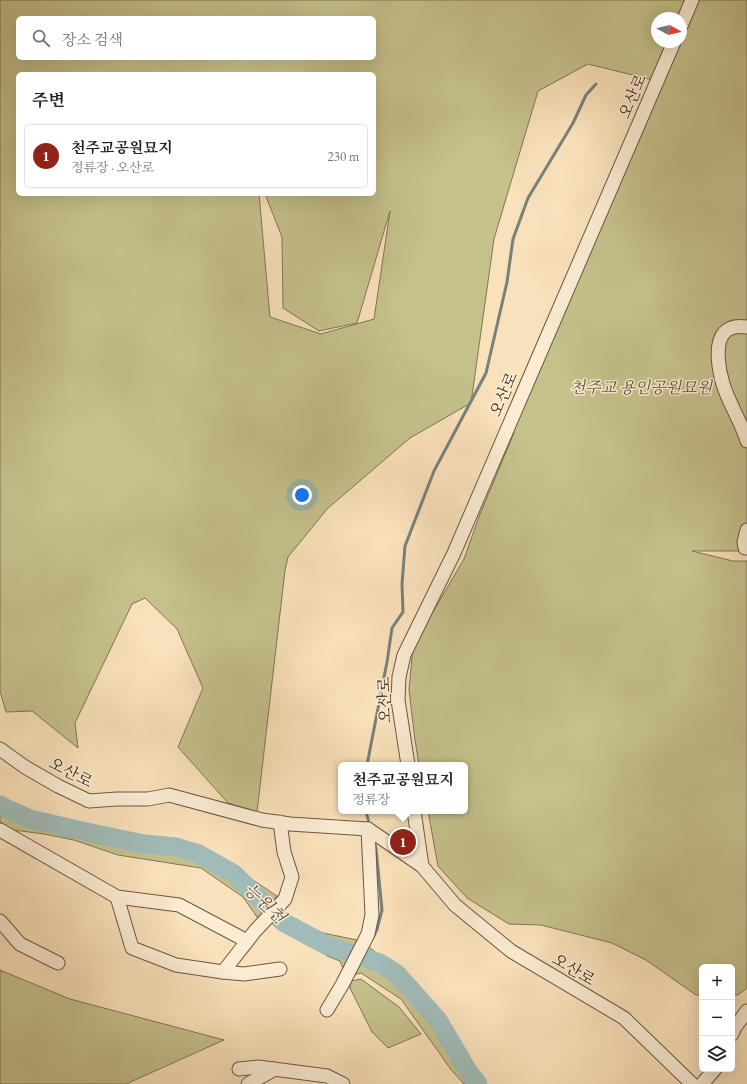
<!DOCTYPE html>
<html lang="ko">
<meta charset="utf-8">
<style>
body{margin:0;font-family:"EB Garamond","Noto Serif KR",serif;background:#f2f2f2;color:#202124}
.controls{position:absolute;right:12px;bottom:12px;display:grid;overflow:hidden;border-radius:6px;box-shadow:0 4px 16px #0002}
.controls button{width:36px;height:36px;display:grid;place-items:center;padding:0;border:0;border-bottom:1px solid #e0e0e0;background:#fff;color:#202124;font:20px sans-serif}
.compass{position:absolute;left:651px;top:12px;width:36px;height:36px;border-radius:50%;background:#fff;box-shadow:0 4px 16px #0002;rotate:98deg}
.you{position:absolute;left:302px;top:495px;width:14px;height:14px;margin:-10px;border:3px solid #fff;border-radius:50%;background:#1a73e8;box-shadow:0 0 0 6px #1a73e833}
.badge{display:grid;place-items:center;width:26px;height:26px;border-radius:50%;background:#8f2418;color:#fff;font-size:13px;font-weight:700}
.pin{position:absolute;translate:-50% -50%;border:2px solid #fff;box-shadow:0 1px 4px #0006}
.popup{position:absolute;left:338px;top:762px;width:130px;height:52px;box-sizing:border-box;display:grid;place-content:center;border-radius:6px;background:#fff;filter:drop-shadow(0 1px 3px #0005);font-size:13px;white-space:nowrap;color:#757577}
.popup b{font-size:15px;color:#202124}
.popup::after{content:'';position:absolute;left:50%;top:100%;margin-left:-8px;border:8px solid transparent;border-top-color:#fff}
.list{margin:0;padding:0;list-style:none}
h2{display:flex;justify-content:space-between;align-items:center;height:52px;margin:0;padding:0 16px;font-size:17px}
h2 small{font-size:13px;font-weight:400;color:#757577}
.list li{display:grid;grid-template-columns:26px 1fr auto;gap:12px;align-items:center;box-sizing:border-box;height:64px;margin:0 8px 8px;padding:0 8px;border:1px solid #e0e0e0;border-radius:6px}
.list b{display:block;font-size:15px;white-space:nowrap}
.list p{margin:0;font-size:13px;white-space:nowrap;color:#757577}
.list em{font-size:13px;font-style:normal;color:#757577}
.icon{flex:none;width:22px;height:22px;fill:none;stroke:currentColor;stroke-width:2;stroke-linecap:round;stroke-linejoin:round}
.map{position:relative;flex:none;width:747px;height:1084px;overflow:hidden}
.search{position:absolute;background:#fff;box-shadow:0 4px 16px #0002;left:16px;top:16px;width:360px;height:44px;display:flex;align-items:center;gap:10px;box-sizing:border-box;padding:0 14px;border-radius:6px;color:#757577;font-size:15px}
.panel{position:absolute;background:#fff;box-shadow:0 4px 16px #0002;left:16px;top:72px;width:360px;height:124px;border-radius:6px}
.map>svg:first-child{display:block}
</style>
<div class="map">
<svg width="747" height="1084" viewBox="0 0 747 1084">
<rect width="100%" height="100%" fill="#f9e1bb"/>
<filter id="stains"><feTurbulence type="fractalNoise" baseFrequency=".005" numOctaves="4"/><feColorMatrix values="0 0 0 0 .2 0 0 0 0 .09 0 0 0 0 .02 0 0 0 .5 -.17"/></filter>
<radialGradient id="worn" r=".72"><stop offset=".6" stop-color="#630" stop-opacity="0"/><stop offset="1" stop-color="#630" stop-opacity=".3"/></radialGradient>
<g fill="#c5c18b" stroke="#807555" fill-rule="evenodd">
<path d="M0,0H747V551H692L733,561H747V988L738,995H732V967H702V995H696L646,960L612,943L541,925L509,924L467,898L438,866L428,811H465V765H419L415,740L409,690L413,646L464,559L480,514L514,433L508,425L657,81L588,64L538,91L494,239L471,403L410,438L327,509L288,557L285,570L257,812L228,803L178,747L203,688L177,629L145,598L132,604L75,723L78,748L32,711L6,712L0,691ZM18,18H374V58H18ZM657,18H681V42H657ZM18,74H374V194H265L282,237L283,308L319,331L357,323L390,211L374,319L321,334L270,317L259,194H18Z"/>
<path d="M0,799L6,804L39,819L97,833L147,841H164L204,852L235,868L277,896L269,906L236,874L199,852L176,845L144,843L91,832L30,818L5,807L0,804Z"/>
<path d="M0,807L33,822L144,845L175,849L200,856L232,875L268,909L260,917H257L243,897L201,868L118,855L74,840L44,834L13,830L0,822Z"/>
<path d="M282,910L293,921L323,933L357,940L351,952C330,946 291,931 277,915Z"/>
<path d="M276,917L282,922L327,947L350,954L343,968L340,961L327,956L311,942L280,927L272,920Z"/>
<path d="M369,947L400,972L439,1017L469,1068L482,1084H479L468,1070L438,1019L398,973L381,962L364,956Z"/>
<path d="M362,958L394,975L435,1021L465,1072L475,1084H464L452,1071L401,999L361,973L352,975Z"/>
<path d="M0,970L70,999L224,1040L126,1084H0Z"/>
<path d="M361,979L399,1007L421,1034L388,1048L372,1032L350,988L351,981Z"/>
</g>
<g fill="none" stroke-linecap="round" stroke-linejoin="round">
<g stroke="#78817b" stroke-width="3">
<path d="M367,765L387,662L392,628L403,612L402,584L405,546L434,471L486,373L507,282L513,239L528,198L573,123L586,95L596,84"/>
<path d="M366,811L370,827"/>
<path d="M374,936L377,929L382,910L376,849L374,842"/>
</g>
<path stroke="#a1bbb9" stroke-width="19" d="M0,805L5,808L30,819L91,833L144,844L176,847L199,854L234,874L283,922L328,946L380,963L397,974L438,1020L468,1071L478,1084"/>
<defs>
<g id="minor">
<path d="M681,26L692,0"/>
<path d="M747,327C739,326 729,327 724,333C714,344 719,371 723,384C729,404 741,421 747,441"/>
<path d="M747,530L744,542L745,548H747"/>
<path d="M0,749L25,767L58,786L89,801L117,799H148L169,795L262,820L290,824L368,829L422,866L455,905L511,951L624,1018L692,1084"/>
<path d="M408,765L398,700L399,677L404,655L454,553L674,42"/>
<path d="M414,811L422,866"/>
<path d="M0,830L117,897L179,905L247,941"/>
<path d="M117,897L132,948L176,965L223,972L255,931L285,899L292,877L284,852L280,822"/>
<path d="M0,921L20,944L58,963"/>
<path d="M223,972L244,974L280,969"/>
<path d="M327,1010L342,985L368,934L372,915L368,829"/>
<path d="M732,1034L735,1027L747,1011"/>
<path d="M239,1069L258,1067L327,1076L343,1084"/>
<path d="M248,1084L275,1069"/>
<path d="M702,1084L715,1069"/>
</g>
</defs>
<use href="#minor" stroke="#6a5746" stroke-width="15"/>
<use href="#minor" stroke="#fbecd3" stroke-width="13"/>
</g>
<g text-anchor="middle" stroke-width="3" stroke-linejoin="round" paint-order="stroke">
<g font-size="16" fill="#3b291f" stroke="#fbecd3">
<text transform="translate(632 96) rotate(-67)" y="6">오산로</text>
<text transform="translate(503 394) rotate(-67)" y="6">오산로</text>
<text transform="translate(384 700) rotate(-92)" y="6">오산로</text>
<text transform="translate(71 772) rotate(27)" y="6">오산로</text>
<text transform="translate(574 969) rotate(31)" y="6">오산로</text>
</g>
<g font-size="16" font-style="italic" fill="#5e4f3a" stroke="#fbecd3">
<text x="641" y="393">천주교 용인공원묘원</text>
</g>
<g font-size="17" font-style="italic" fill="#544e46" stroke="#fbecd3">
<text transform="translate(265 903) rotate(43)" y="6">능원천</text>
</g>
</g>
<rect width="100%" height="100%" filter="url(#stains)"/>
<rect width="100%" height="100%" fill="url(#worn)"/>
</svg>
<div class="controls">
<button>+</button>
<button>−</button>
<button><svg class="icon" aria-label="layers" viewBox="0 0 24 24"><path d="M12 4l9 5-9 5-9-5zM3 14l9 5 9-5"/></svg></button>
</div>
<svg class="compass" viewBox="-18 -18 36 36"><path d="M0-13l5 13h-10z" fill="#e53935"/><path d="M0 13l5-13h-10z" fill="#757577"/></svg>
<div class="you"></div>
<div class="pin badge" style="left:403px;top:842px">1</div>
<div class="popup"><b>천주교공원묘지</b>정류장</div>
<div class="search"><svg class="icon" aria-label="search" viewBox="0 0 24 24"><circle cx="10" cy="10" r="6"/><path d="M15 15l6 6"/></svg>장소 검색</div>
<section class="panel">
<h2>주변<small></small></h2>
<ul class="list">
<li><span class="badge">1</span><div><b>천주교공원묘지</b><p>정류장 · 오산로</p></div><em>230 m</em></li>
</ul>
</section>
</div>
